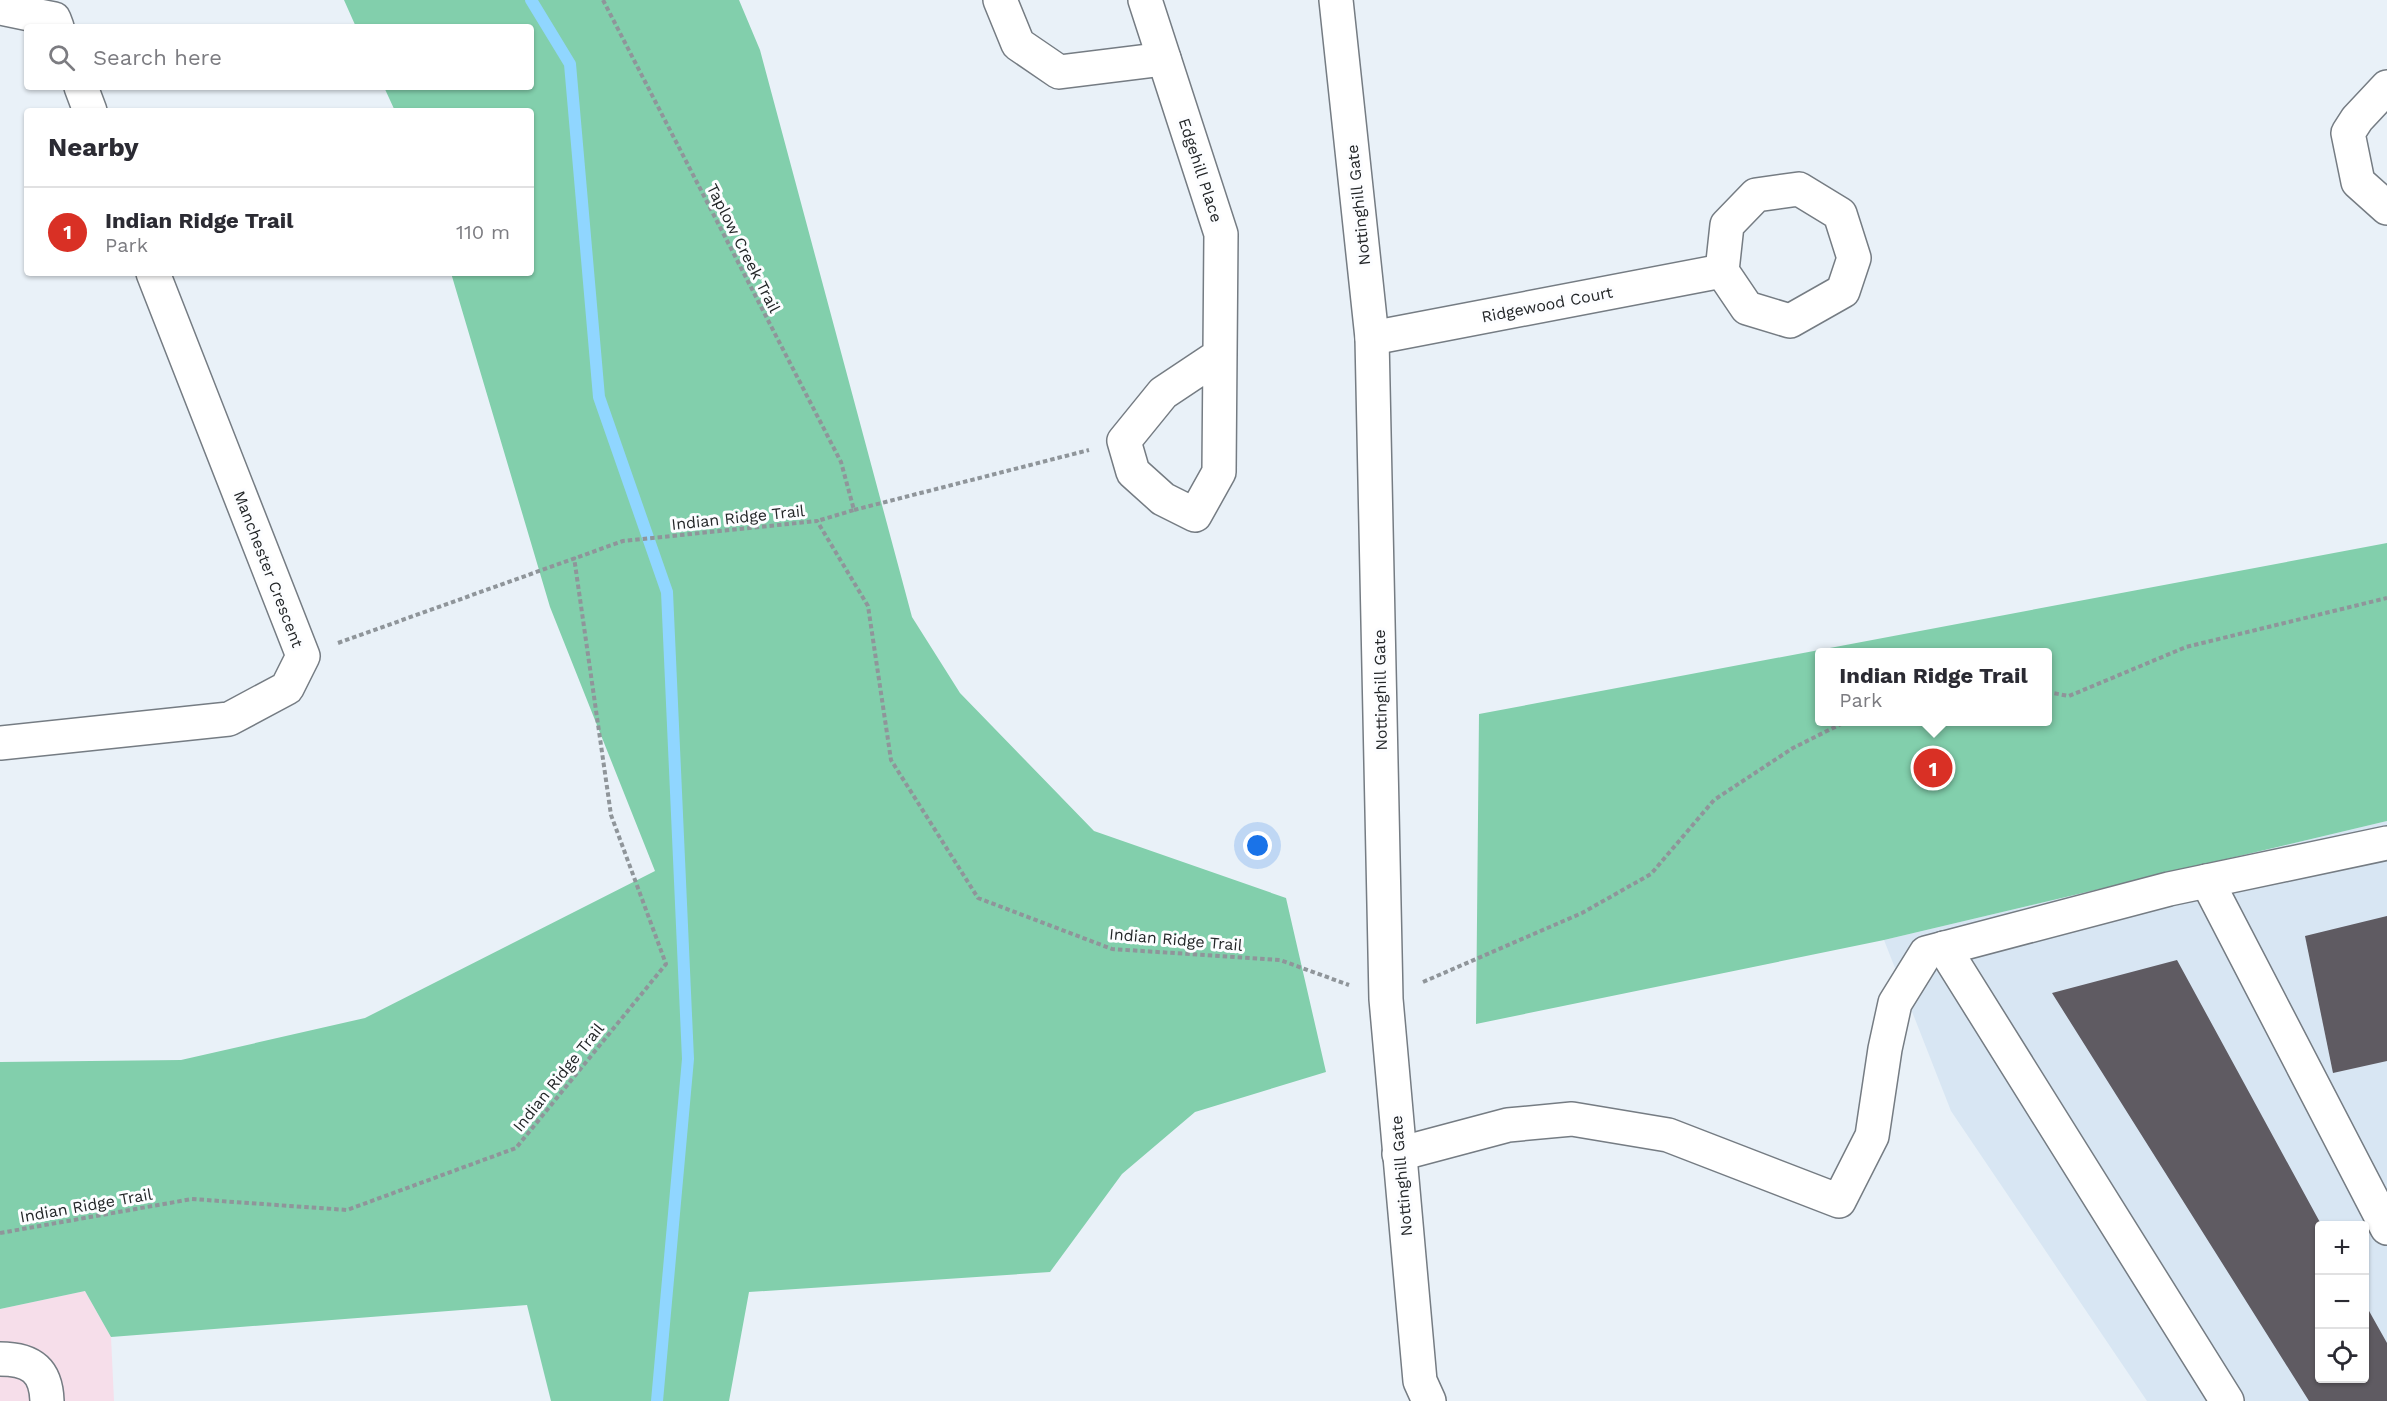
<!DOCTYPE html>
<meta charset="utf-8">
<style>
body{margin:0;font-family:"Work Sans",sans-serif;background:#f7f7f7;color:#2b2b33}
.controls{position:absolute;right:18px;bottom:18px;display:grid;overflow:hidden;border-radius:6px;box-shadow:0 2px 4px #0004}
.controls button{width:54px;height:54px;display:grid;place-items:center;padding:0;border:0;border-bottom:2px solid #e1e1e2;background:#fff;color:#2b2b33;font:30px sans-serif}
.you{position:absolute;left:1258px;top:846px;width:21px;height:21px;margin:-15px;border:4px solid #fff;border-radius:50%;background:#1a73e8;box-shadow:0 0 0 9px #1a73e833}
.badge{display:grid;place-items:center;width:39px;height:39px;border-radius:50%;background:#d93025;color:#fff;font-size:20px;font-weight:700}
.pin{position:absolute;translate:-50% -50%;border:3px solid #fff;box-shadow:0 2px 6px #0006}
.popup{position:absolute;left:1815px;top:648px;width:237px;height:78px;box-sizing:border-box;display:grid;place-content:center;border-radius:6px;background:#fff;filter:drop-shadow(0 2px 4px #0005);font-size:20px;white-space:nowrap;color:#7c7c81}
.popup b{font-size:22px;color:#2b2b33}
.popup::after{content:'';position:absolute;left:50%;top:100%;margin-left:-12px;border:12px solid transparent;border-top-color:#fff}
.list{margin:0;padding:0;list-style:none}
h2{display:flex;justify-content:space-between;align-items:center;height:78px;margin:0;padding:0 24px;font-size:26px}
h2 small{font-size:20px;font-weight:400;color:#7c7c81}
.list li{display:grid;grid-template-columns:39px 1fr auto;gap:18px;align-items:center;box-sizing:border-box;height:90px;padding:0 24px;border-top:2px solid #e1e1e2}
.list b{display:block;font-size:22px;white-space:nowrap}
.list p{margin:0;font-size:20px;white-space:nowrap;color:#7c7c81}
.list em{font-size:20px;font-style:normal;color:#7c7c81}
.icon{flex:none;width:33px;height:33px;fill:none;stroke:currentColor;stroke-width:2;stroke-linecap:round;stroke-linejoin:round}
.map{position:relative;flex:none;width:2387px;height:1401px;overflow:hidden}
.search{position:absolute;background:#fff;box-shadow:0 2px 4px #0004;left:24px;top:24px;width:510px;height:66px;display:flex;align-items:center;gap:15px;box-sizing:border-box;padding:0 21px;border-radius:6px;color:#7c7c81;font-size:22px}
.panel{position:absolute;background:#fff;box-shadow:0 2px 4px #0004;left:24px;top:108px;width:510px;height:168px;border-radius:6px}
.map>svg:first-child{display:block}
</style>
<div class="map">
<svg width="2387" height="1401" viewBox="0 0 2387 1401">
<rect width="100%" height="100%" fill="#e9f1f8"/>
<path fill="#d8e6f3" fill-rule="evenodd" d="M2387,821V1401H2147L1951,1111L1884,940ZM2320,1226H2364V1378H2320Z"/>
<path fill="#f6deea" d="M85,1291L111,1337L114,1401H0V1309Z"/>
<g fill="#82cfac" fill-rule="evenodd">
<path d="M344,0H739L760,50L912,617L960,693L1094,831L1286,898L1326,1072L1195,1112L1122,1174L1050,1272L749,1292L729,1401H551L527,1305L111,1337L85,1291L0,1309V1062L181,1060L365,1018L655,871L550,607L451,273H531V111H395L384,87H531V27H356Z"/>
<path d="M2387,543V821L1884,940L1476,1024L1479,714ZM1819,652H2047V722H1819Z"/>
</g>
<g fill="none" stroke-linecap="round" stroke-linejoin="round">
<path stroke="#90d6ff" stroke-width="12" d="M531,0L570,64L599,397L667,592L688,1059L657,1401"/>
</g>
<g fill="#5f5b62">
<path d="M2387,916V1061L2333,1073L2305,936Z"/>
<path d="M2177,960L2322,1226H2320V1378H2364V1302L2387,1343V1401H2309L2052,993Z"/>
</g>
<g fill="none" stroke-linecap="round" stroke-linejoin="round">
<defs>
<g id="minor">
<path d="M1000,0L1018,44L1059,72L1164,59"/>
<path d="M1145,0L1221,234L1219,472L1195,515L1163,499L1133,472L1124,441L1163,393L1220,355"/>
<path d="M1336,0L1372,338L1386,999L1420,1381L1429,1401"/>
<path d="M0,8L54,19L57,27"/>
<path d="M81,87L90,111"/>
<path d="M2387,87L2357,119L2348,133L2358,182L2387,208"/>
<path d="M1799,189L1840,214L1854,258L1843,291L1790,321L1747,308L1722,271L1727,225L1756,195Z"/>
<path d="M1372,338L1722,271"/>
<path d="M0,743L229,719L287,688L303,656L153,273"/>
<path d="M2207,881L2387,1228"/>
<path d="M1944,948L2227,1401"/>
<path d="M1399,1154L1508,1125L1572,1119L1668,1135L1839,1201L1872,1136L1885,1049L1895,1003L1926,953L2169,889L2387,843"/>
<path d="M0,1359C30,1359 46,1369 47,1401"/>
</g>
</defs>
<use href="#minor" stroke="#757c83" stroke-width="36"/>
<g stroke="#8f959a" stroke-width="4" stroke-dasharray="4.5 3" stroke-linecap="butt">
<path d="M603,0L841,462L854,510L817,521"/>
<path d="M854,510L1089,450"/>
<path d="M338,643L623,541L817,521L868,606L891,760L978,898L1112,949L1280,960L1349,985"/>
<path d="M2047,692L2069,696L2186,647L2387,598"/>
<path d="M1423,982L1582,913L1651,874L1714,800L1793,748L1845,722"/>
<path d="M0,1233L192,1199L347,1210L516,1148L666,964L611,815L574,557"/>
</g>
<use href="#minor" stroke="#fff" stroke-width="33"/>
</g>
<g text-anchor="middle" stroke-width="6" stroke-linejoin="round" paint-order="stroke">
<g font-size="16" fill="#232628" stroke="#fcfdff">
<text transform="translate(1201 170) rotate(72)" y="6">Edgehill Place</text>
<text transform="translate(1358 205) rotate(-96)" y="6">Nottinghill Gate</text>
<text transform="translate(744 248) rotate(63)" y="6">Taplow Creek Trail</text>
<text transform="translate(1547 304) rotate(-11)" y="6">Ridgewood Court</text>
<text transform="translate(738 517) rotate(-6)" y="6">Indian Ridge Trail</text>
<text transform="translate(269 569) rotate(69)" y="6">Manchester Crescent</text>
<text transform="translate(1380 690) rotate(-91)" y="6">Nottinghill Gate</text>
<text transform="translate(1176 939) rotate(5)" y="6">Indian Ridge Trail</text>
<text transform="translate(558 1077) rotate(-51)" y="6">Indian Ridge Trail</text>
<text transform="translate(1401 1176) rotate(-95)" y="6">Nottinghill Gate</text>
<text transform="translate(86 1205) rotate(-10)" y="6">Indian Ridge Trail</text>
</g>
</g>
</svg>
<div class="controls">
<button>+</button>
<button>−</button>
<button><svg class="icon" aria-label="locate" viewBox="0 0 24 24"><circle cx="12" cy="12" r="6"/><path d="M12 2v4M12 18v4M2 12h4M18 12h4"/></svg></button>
</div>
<div class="you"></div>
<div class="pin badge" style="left:1933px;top:768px">1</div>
<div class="popup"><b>Indian Ridge Trail</b>Park</div>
<div class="search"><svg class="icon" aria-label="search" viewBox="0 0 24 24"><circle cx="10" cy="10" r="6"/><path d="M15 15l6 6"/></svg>Search here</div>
<section class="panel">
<h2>Nearby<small></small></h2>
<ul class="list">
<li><span class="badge">1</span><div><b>Indian Ridge Trail</b><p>Park</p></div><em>110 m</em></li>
</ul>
</section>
</div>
